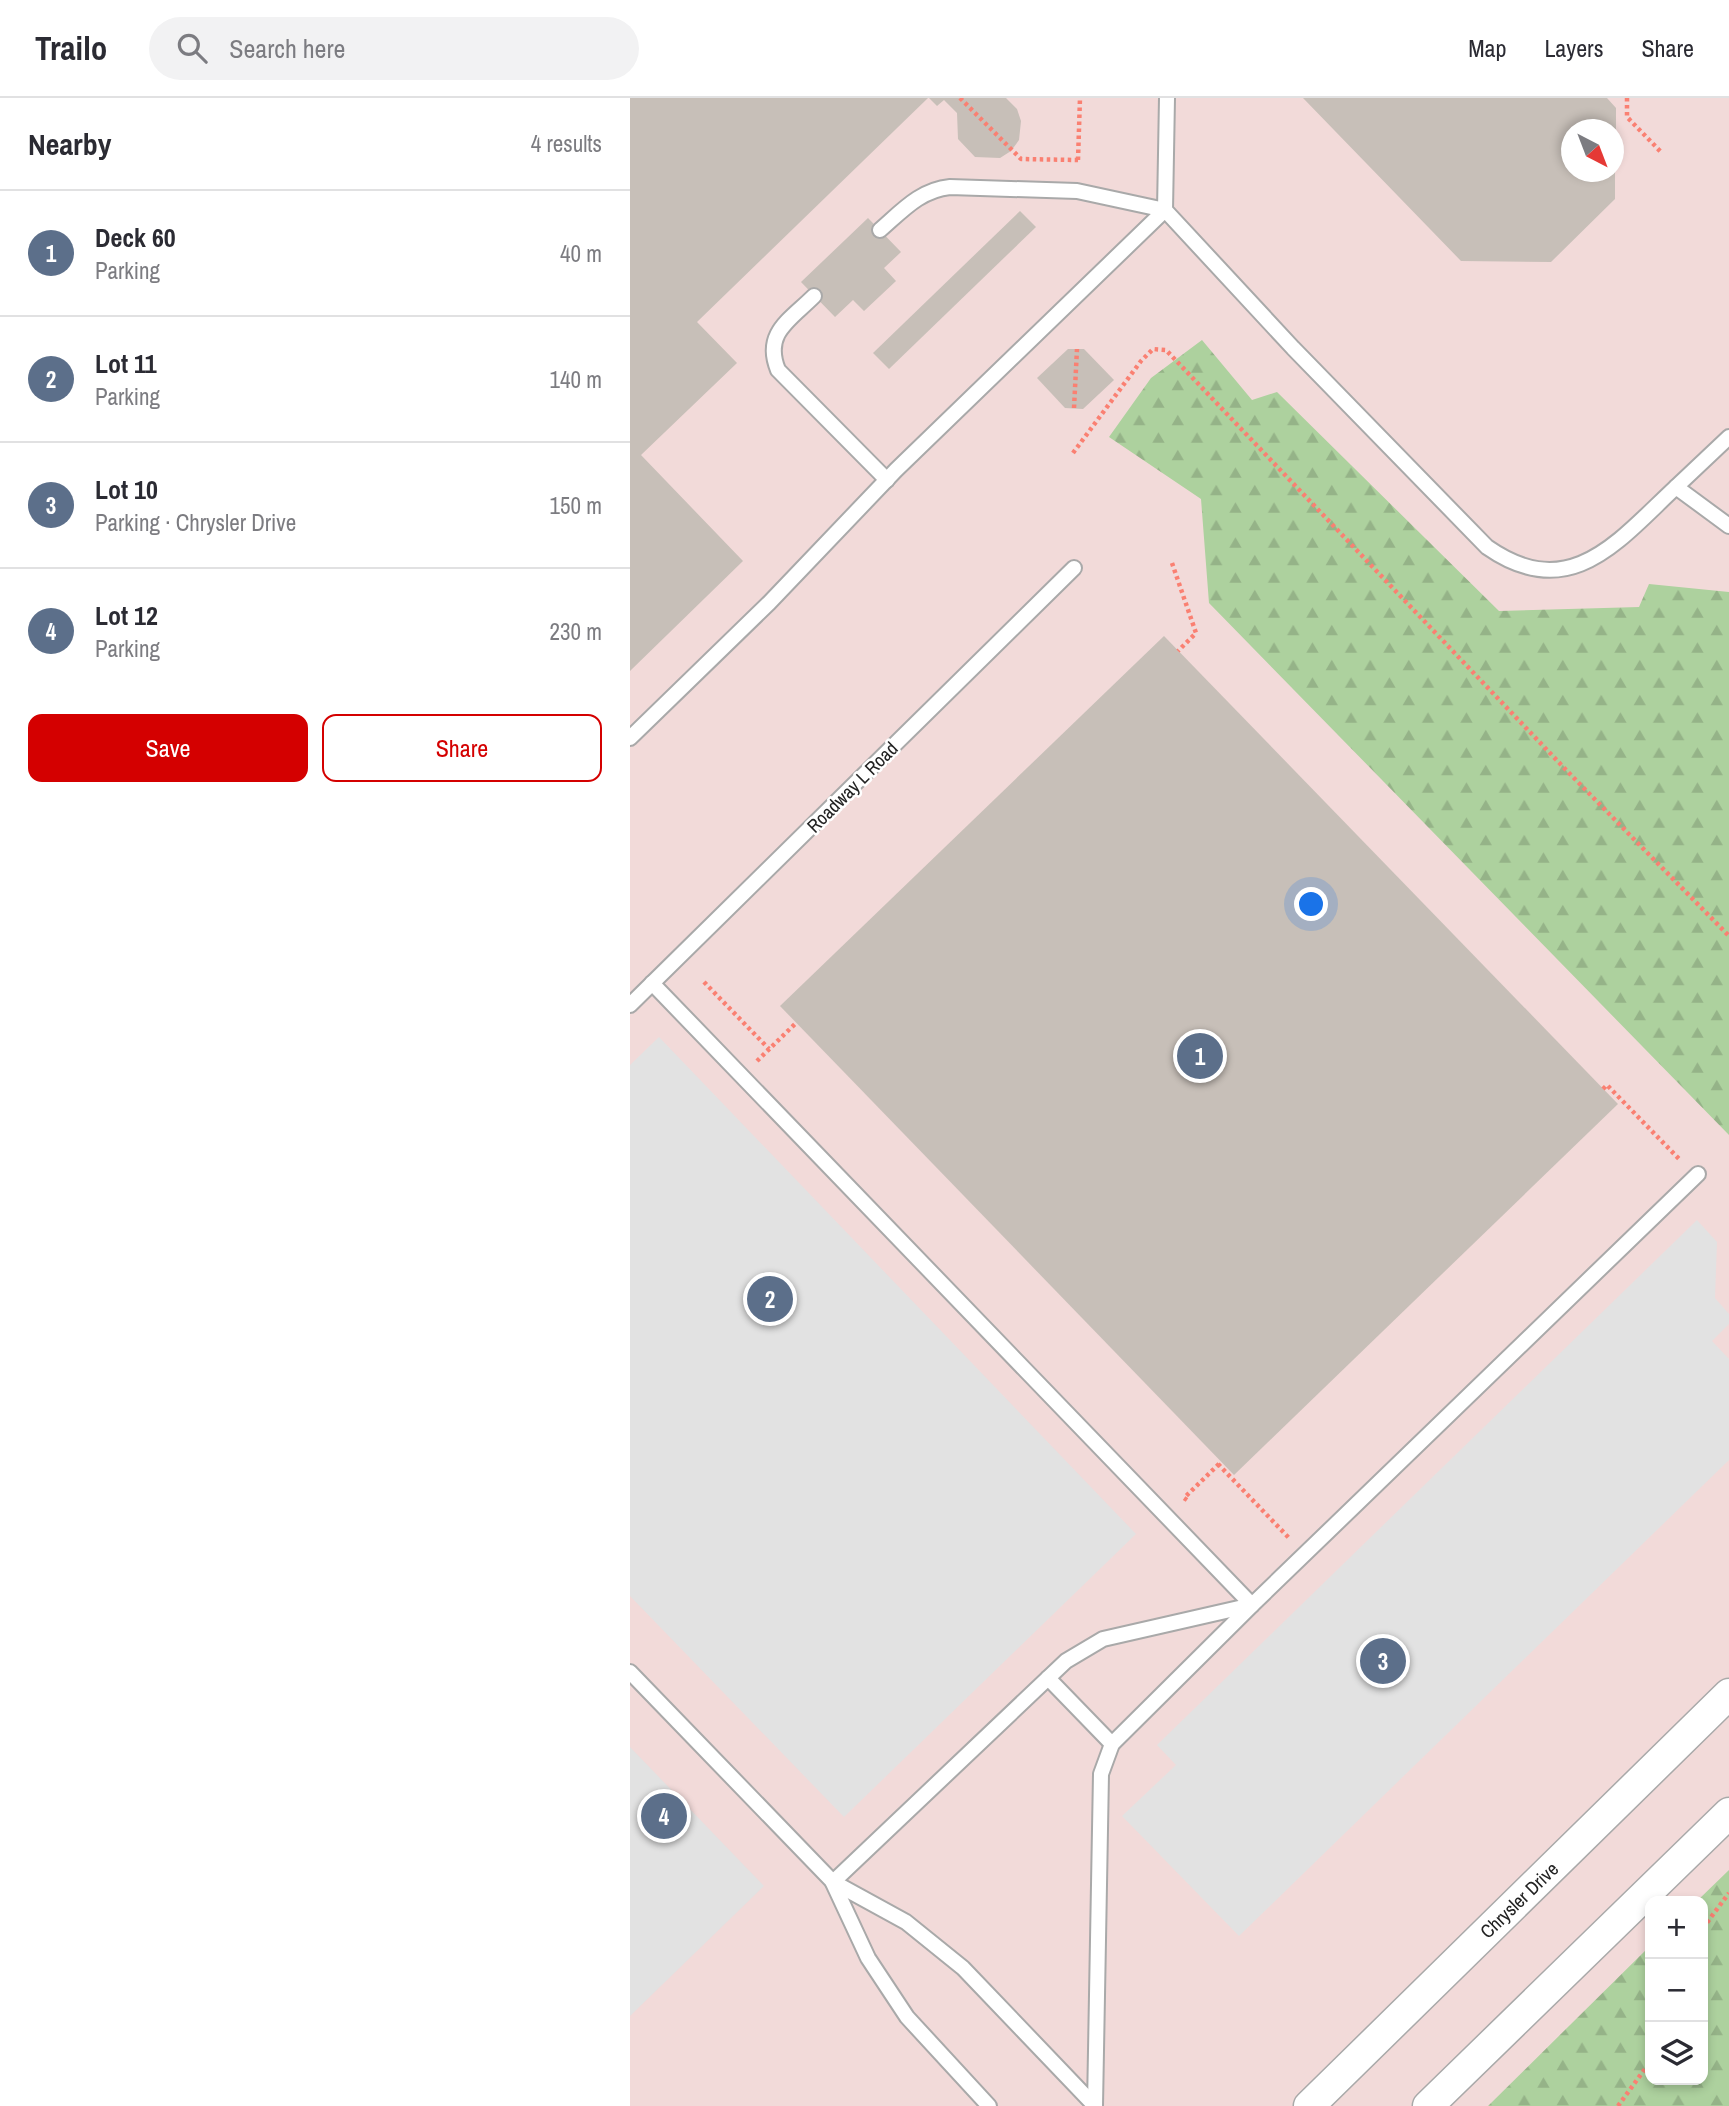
<!DOCTYPE html>
<meta charset="utf-8">
<style>
body{margin:0;font-family:"Archivo Narrow",sans-serif;background:#f2f2f3;color:#2b2b33}
.controls{position:absolute;right:21px;bottom:21px;display:grid;overflow:hidden;border-radius:14px;box-shadow:0 4px 10px #0003}
.controls button{width:63px;height:63px;display:grid;place-items:center;padding:0;border:0;border-bottom:2px solid #e1e1e2;background:#fff;color:#2b2b33;font:35px sans-serif}
.compass{position:absolute;left:931px;top:21px;width:63px;height:63px;border-radius:50%;background:#fff;box-shadow:0 4px 10px #0003;rotate:138deg}
.you{position:absolute;left:682px;top:807px;width:24px;height:24px;margin:-18px;border:5px solid #fff;border-radius:50%;background:#1a73e8;box-shadow:0 0 0 10px #1a73e833}
.badge{display:grid;place-items:center;width:46px;height:46px;border-radius:50%;background:#d40000;color:#fff;font-size:23px;font-weight:700}
.pin{position:absolute;translate:-50% -50%;border:4px solid #fff;box-shadow:0 2px 7px #0006}
.list{margin:0;padding:0;list-style:none}
h2{display:flex;justify-content:space-between;align-items:center;height:91px;margin:0;padding:0 28px;font-size:30px}
h2 small{font-size:23px;font-weight:400;color:#7c7c81}
.list li{display:grid;grid-template-columns:46px 1fr auto;gap:21px;align-items:center;box-sizing:border-box;height:126px;padding:0 28px;border-top:2px solid #e1e1e2}
.list b{display:block;font-size:26px;white-space:nowrap}
.list p{margin:0;font-size:23px;white-space:nowrap;color:#7c7c81}
.list em{font-size:23px;font-style:normal;color:#7c7c81}
.actions{display:flex;gap:14px;padding:21px 28px}
.actions a{flex:1;padding:16px 0;border:2px solid #d40000;border-radius:14px;text-align:center;font-size:24px;color:#d40000}
.actions .main{background:#d40000;color:#fff}
.icon{flex:none;width:38px;height:38px;fill:none;stroke:currentColor;stroke-width:2;stroke-linecap:round;stroke-linejoin:round}
.map{position:relative;flex:none;width:1099px;height:2008px;overflow:hidden}
header{display:flex;align-items:center;gap:42px;box-sizing:border-box;height:98px;padding:0 35px;background:#fff;border-bottom:2px solid #e1e1e2}
header strong{font-size:33px}
nav{display:flex;gap:38px;margin-inline-start:auto;font-size:24px}
.search{width:490px;height:63px;background:#f2f2f3;display:flex;align-items:center;gap:18px;box-sizing:border-box;padding:0 24px;border-radius:38px;color:#7c7c81;font-size:26px}
main{display:flex}
aside{flex:1;background:#fff}
.map>svg:first-child{display:block}
</style>
<header>
<strong>Trailo</strong>
<div class="search"><svg class="icon" aria-label="search" viewBox="0 0 24 24"><circle cx="10" cy="10" r="6"/><path d="M15 15l6 6"/></svg>Search here</div>
<nav><a>Map</a><a>Layers</a><a>Share</a></nav>
</header>
<main>
<aside>
<h2>Nearby<small>4 results</small></h2>
<ul class="list">
<li><span class="badge" style="background:#5c6f8a">1</span><div><b>Deck 60</b><p>Parking</p></div><em>40 m</em></li>
<li><span class="badge" style="background:#5c6f8a">2</span><div><b>Lot 11</b><p>Parking</p></div><em>140 m</em></li>
<li><span class="badge" style="background:#5c6f8a">3</span><div><b>Lot 10</b><p>Parking · Chrysler Drive</p></div><em>150 m</em></li>
<li><span class="badge" style="background:#5c6f8a">4</span><div><b>Lot 12</b><p>Parking</p></div><em>230 m</em></li>
</ul>
<div class="actions"><a class="main">Save</a><a>Share</a></div>
</aside>
<div class="map">
<svg width="1099" height="2008" viewBox="0 0 1099 2008">
<defs>
<pattern id="forest-firs" width="22" height="20" patternUnits="userSpaceOnUse" patternTransform="scale(1.75)"><rect width="22" height="20" fill="#add19e"/><path d="M5 1l3.5 6h-7zM16 11l3.5 6h-7z" fill="#95b388"/></pattern>
</defs>
<rect width="100%" height="100%" fill="#f2efe9"/>
<path fill="#f2dad9" fill-rule="evenodd" d="M0,0H1099V2008H0ZM942,32H984V74H942ZM1020,1803H1073V1982H1020Z"/>
<g fill="url(#forest-firs)">
<path d="M572,242L622,302L647,294L869,513L1009,509L1019,486L1099,494V1037L579,505L571,401L479,339L521,280Z"/>
<path d="M1099,1772V2008H858L1020,1848V1982H1073V1803H1067Z"/>
</g>
<g fill="#e2e2e2">
<path d="M29,939L506,1436L214,1719L0,1498V967Z"/>
<path d="M1067,1122L1087,1144L1085,1200L1099,1216V1226L1082,1243L1099,1261V1362L609,1838L492,1718L546,1667L527,1647Z"/>
<path d="M0,1649L134,1788L0,1918Z"/>
</g>
<g fill="#c7bfb8">
<path d="M0,0H298L67,224L107,265L11,357L113,463L0,573Z"/>
<path d="M299,0H376L387,11L391,23L389,42L381,53L370,60L345,59L328,41L327,15L314,2L307,8Z"/>
<path d="M673,0H977L986,10V32H942V74H985V101L921,164L831,163Z"/>
<path d="M390,113L406,129L259,271L243,255Z"/>
<path d="M238,120L271,154L254,170L266,183L234,213L223,202L205,219L171,184Z"/>
<path d="M438,251H454L484,282L453,311L435,310L407,280Z"/>
<path d="M534,538L988,1006L604,1377L150,908Z"/>
</g>
<g fill="none" stroke-linecap="round" stroke-linejoin="round">
<defs>
<g id="lane">
<path d="M537,0L535,112L663,250L857,449C940,507 988,443 1046,389L1099,428"/>
<path d="M250,132C272,113 290,92 320,89L447,93L535,112"/>
<path d="M184,198C160,222 133,235 148,272L257,382"/>
<path d="M1046,389L1099,339"/>
<path d="M0,640L139,505L266,372L535,112"/>
<path d="M22,885L622,1507L482,1646L471,1676L465,2008"/>
<path d="M0,907L444,470"/>
<path d="M0,1574L203,1784L276,1824L333,1870L465,2008"/>
<path d="M418,1580L482,1646"/>
<path d="M203,1784L436,1563L473,1541L622,1507L1068,1076"/>
<path d="M203,1785L238,1860L277,1919L359,2008"/>
</g>
<g id="street">
<path d="M679,2008L1099,1596"/>
<path d="M798,2008L1099,1715"/>
</g>
</defs>
<use href="#lane" stroke="#a9a9a9" stroke-width="18"/>
<use href="#street" stroke="#a9a9a9" stroke-width="33"/>
<g stroke="#fa8072" stroke-width="4.5" stroke-dasharray="3.5 3.5" stroke-linecap="butt">
<path d="M330,0L391,61L448,62"/>
<path d="M997,0V19L1031,54"/>
<path d="M448,62L450,0"/>
<path d="M444,310L447,251"/>
<path d="M443,355L511,263L523,251L536,252L938,674L1099,838"/>
<path d="M542,465L566,535L548,553"/>
<path d="M74,884L139,951"/>
<path d="M127,963L166,925"/>
<path d="M973,991L977,987L1051,1063"/>
<path d="M588,1366L660,1441"/>
<path d="M557,1402L554,1400L591,1364"/>
<path d="M1073,1830L1099,1795"/>
<path d="M988,2008L1020,1964"/>
</g>
<use href="#lane" stroke="#fff" stroke-width="14"/>
<use href="#street" stroke="#fff" stroke-width="30"/>
</g>
<g text-anchor="middle" stroke-width="5" stroke-linejoin="round" paint-order="stroke">
<g font-size="19" fill="#222" stroke="#fff">
<text transform="translate(222 689) rotate(-45)" y="7">Roadway L Road</text>
<text transform="translate(889 1802) rotate(-44)" y="7">Chrysler Drive</text>
</g>
</g>
</svg>
<div class="controls">
<button>+</button>
<button>−</button>
<button><svg class="icon" aria-label="layers" viewBox="0 0 24 24"><path d="M12 4l9 5-9 5-9-5zM3 14l9 5 9-5"/></svg></button>
</div>
<svg class="compass" viewBox="-18 -18 36 36"><path d="M0-13l5 13h-10z" fill="#e53935"/><path d="M0 13l5-13h-10z" fill="#7c7c81"/></svg>
<div class="you"></div>
<div class="pin badge" style="left:570px;top:958px;background:#5c6f8a">1</div>
<div class="pin badge" style="left:140px;top:1201px;background:#5c6f8a">2</div>
<div class="pin badge" style="left:753px;top:1563px;background:#5c6f8a">3</div>
<div class="pin badge" style="left:34px;top:1718px;background:#5c6f8a">4</div>
</div>
</main>
